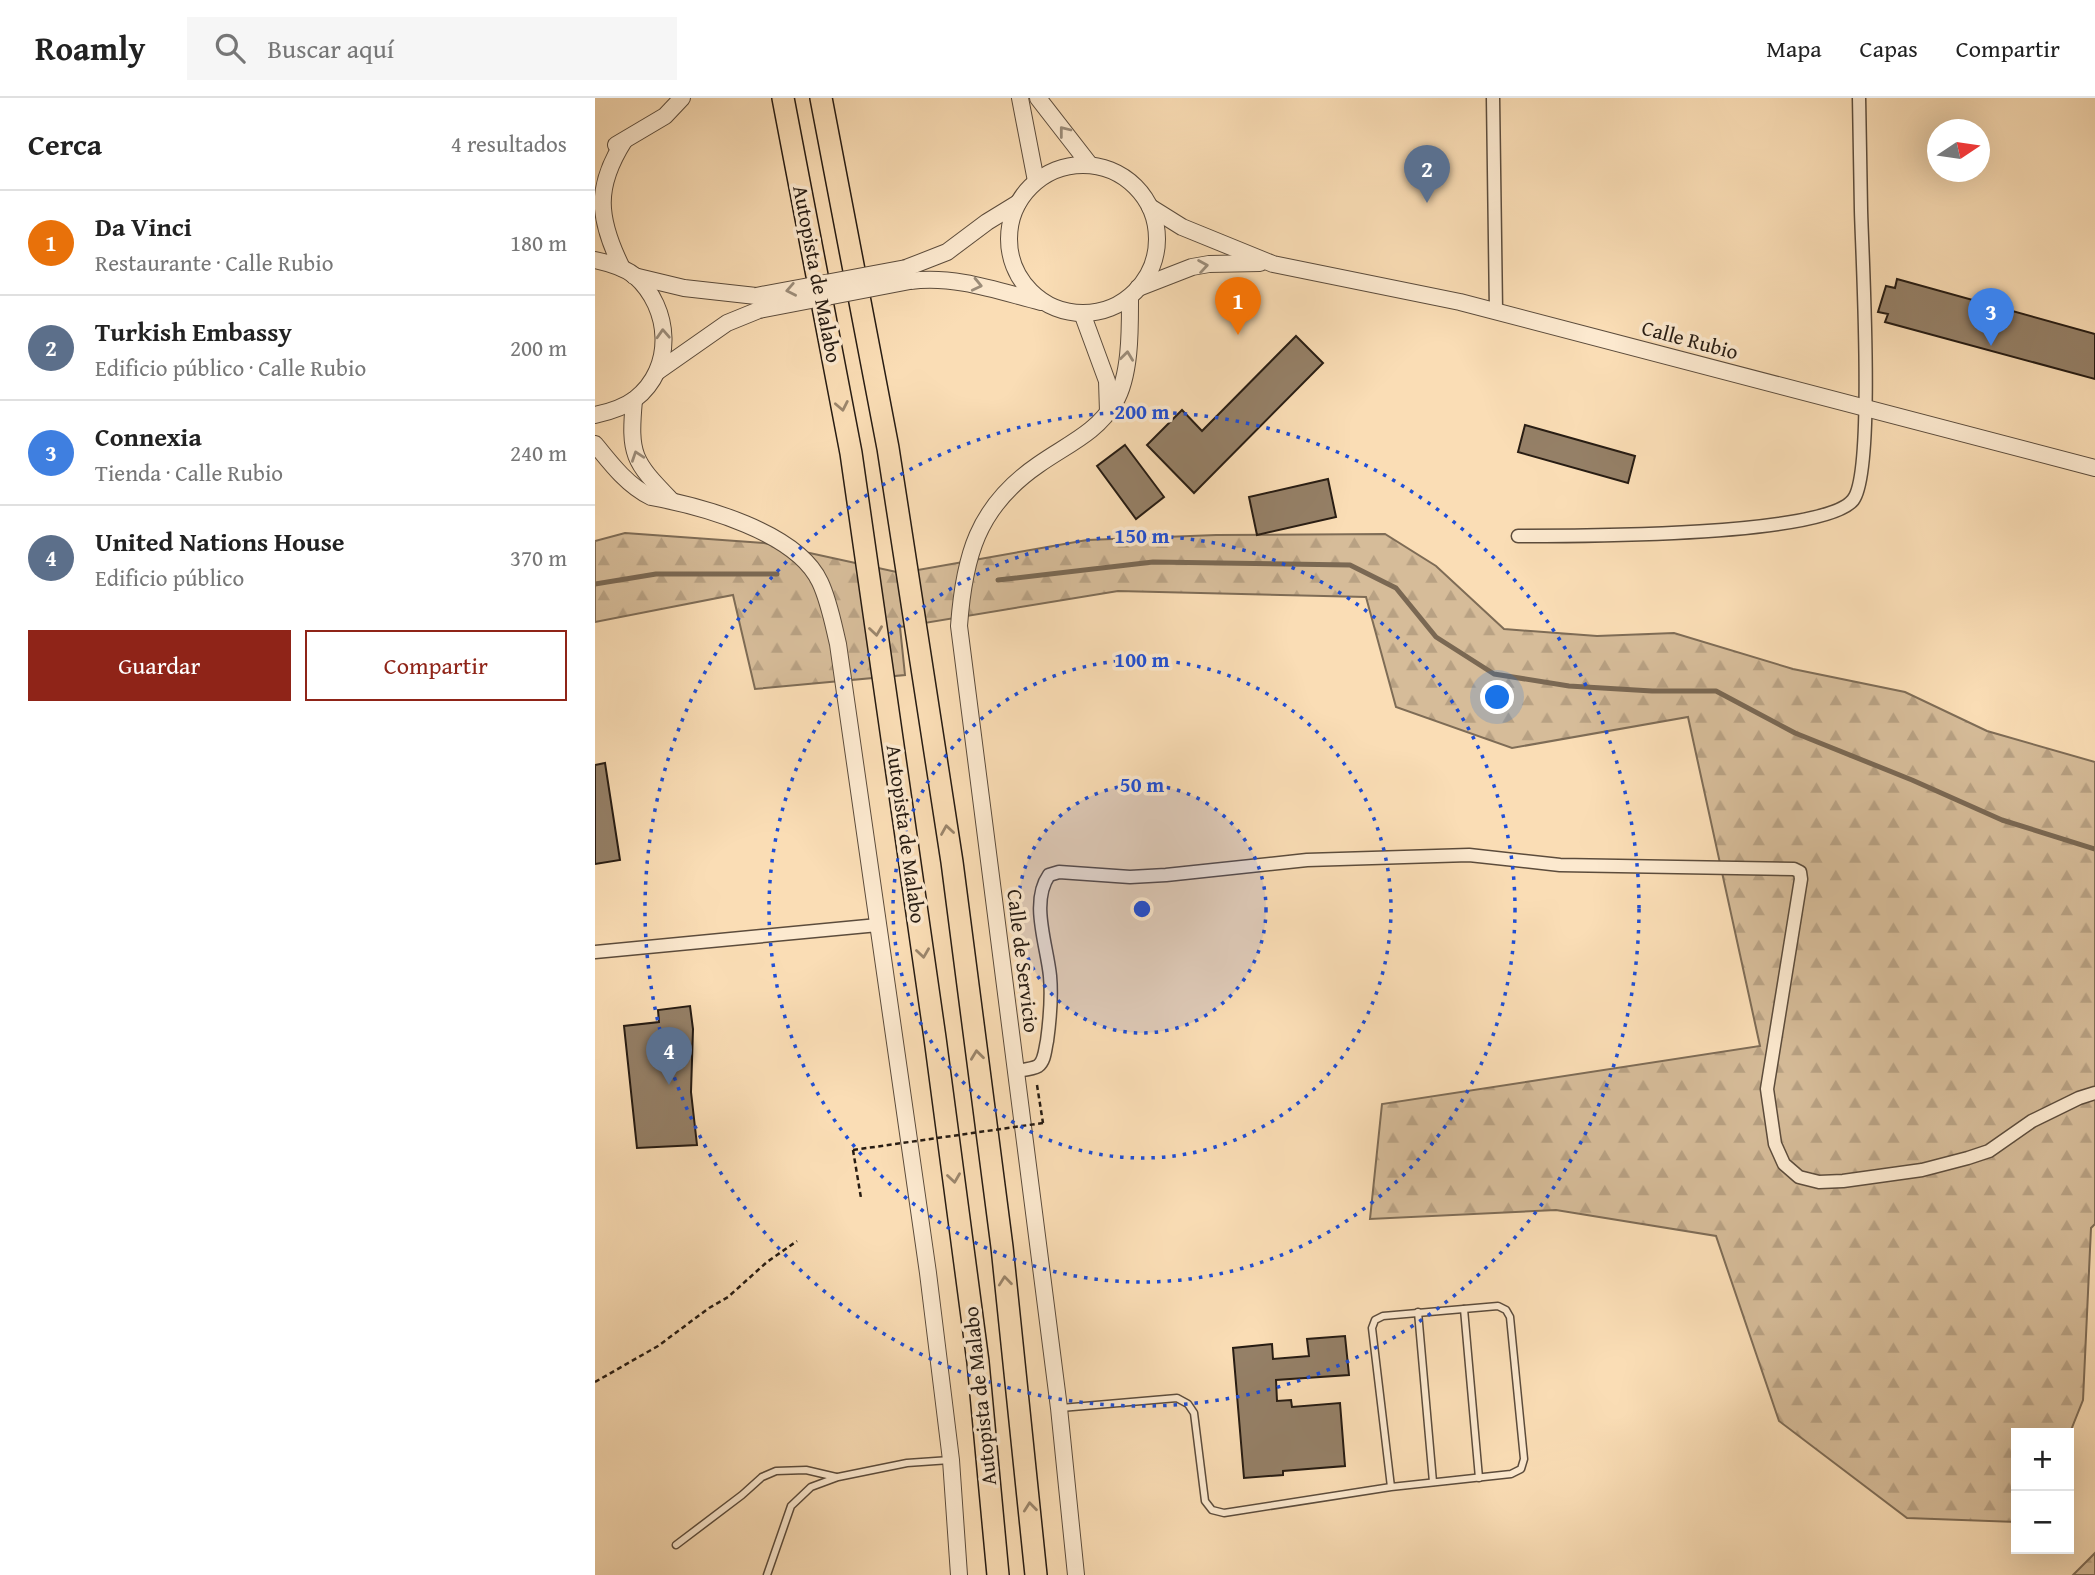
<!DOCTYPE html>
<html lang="es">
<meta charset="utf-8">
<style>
body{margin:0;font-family:"Gentium Book Plus",serif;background:#f6f6f6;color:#222}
.controls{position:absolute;right:21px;bottom:21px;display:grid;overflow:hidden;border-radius:0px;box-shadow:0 7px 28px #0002}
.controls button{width:63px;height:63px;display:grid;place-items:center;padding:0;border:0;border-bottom:2px solid #e0e0e0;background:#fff;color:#222;font:35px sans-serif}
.compass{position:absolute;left:1332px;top:21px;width:63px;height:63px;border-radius:50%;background:#fff;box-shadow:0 7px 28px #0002;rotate:77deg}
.you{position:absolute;left:903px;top:600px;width:24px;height:24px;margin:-18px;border:5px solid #fff;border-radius:50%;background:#1a73e8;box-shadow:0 0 0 10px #1a73e833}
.badge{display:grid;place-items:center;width:46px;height:46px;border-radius:50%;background:#8f2418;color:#fff;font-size:23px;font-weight:700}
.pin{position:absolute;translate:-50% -58px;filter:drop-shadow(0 2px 4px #0008)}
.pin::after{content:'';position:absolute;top:37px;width:24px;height:21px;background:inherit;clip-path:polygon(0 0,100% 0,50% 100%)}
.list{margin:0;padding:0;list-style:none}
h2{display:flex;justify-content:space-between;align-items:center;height:91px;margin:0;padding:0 28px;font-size:30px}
h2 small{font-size:23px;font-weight:400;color:#767676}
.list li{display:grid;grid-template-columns:46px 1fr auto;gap:21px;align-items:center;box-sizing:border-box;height:105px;padding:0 28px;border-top:2px solid #e0e0e0}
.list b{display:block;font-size:26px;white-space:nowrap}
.list p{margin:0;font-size:23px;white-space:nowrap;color:#767676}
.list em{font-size:23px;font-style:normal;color:#767676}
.actions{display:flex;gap:14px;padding:21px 28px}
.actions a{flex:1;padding:16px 0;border:2px solid #8f2418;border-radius:0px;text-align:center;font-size:24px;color:#8f2418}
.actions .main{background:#8f2418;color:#fff}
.icon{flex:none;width:38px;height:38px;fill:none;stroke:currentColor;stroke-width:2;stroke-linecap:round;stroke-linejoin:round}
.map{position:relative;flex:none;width:1500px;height:1477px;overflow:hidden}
header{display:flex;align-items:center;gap:42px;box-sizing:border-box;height:98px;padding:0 35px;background:#fff;border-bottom:2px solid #e0e0e0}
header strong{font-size:33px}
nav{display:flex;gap:38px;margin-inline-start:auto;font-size:24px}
.search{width:490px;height:63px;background:#f6f6f6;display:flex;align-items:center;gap:18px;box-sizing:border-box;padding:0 24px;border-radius:0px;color:#767676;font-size:26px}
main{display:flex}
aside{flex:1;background:#fff}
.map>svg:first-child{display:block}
</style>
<header>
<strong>Roamly</strong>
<div class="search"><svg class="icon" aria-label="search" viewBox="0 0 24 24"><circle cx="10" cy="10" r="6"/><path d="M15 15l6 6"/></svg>Buscar aquí</div>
<nav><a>Mapa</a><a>Capas</a><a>Compartir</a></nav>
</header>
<main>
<aside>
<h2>Cerca<small>4 resultados</small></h2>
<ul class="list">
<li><span class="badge" style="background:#e8710a">1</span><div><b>Da Vinci</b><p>Restaurante · Calle Rubio</p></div><em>180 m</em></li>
<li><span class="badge" style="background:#5c6f8a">2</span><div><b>Turkish Embassy</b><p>Edificio público · Calle Rubio</p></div><em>200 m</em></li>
<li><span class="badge" style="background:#3f7fe0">3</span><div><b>Connexia</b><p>Tienda · Calle Rubio</p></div><em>240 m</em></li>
<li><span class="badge" style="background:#5c6f8a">4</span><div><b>United Nations House</b><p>Edificio público</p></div><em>370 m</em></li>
</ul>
<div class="actions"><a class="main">Guardar</a><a>Compartir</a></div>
</aside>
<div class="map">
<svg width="1500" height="1477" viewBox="0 0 1500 1477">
<defs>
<pattern id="forest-firs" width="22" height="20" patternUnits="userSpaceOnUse" patternTransform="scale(1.75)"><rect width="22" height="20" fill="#d6bc99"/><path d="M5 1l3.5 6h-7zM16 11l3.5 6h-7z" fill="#b8a183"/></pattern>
</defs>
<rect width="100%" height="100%" fill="#faddb5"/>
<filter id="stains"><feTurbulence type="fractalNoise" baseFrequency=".00286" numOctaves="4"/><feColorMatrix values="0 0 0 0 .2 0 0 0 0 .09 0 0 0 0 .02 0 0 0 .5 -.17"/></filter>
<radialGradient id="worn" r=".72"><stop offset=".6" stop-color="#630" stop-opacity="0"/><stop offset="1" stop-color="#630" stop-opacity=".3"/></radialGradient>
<g fill="url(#forest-firs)" stroke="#7e6c56" stroke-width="2">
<path d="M30,435L169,445L306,475L492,442L621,437L790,436L841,468L909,531L1002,538L1079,535L1198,571L1310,594L1392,633L1500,664V1126L1496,1130L1488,1302L1474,1337L1421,1335V1424L1312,1420L1184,1323L1121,1138L961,1112L775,1121L787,1006L1165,948L1093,619L917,650L801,609L771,499L523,493L305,529L310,577L160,591L138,497L0,524V443Z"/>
<path d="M1500,1455V1477H1478Z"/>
</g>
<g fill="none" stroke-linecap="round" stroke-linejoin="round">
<g stroke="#7a6853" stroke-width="5">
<path d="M403,482L558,464L755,467L801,490L841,539L899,576L974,588L1057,593H1121L1200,635L1317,682L1407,722L1500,751"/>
<path d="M0,486L61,476H182"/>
</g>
</g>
<g fill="#958067" stroke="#271c13" stroke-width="2">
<path d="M1302,181L1500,236V281L1290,224L1293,216L1283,214L1291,188L1300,190Z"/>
<path d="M701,238L728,265L599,395L552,347L587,312L607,333Z"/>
<path d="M930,327L1040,358L1033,385L923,354Z"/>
<path d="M530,347L569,399L541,421L502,368Z"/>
<path d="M733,381L741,419L662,437L654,399Z"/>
<path d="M10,665L25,762L0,766V667Z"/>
<path d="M95,908L98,931L96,994L102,1047L42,1050L29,928L64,924L63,912Z"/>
<path d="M750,1238L754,1277L681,1282L682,1303L696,1302L697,1309L745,1305L750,1368L688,1373V1377L649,1380L638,1250L677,1246L678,1261L714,1258L712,1241Z"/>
</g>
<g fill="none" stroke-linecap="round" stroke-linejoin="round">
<defs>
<g id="service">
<path d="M869,1211L884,1380"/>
<path d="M823,1214L838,1384"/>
<path d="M466,1310L582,1300L593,1306L599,1315L610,1403L617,1412L629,1415L796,1389L916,1376L926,1371L929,1361L915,1219L911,1212L903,1208L788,1218L780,1222L777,1230L796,1389"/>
<path d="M81,1447L147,1397L167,1379L181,1373L211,1372L241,1379"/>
<path d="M172,1477L196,1408L216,1389L243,1379L312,1365L355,1362"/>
</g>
<g id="minor">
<path d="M898,0L901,213"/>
<path d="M923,438C977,438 1229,439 1258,402C1280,375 1267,157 1266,112C1265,74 1265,37 1264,0"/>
<path d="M0,854L283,827"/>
<path d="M421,973C427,972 438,971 443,968C450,963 450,951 452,943C455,921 457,900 455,878C452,847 435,804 454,777L464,774L535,779L571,777L712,762L874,757L965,767L1199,771L1205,774L1206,781L1172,991L1180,1046L1189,1066L1204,1079L1224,1084L1248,1083L1327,1072L1373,1060L1394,1053L1437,1023L1484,1000L1500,995"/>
</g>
<g id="tertiary">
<path d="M425,0L441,83"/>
<path d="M443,0L495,67"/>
<path d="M21,47L70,18L87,0"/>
<circle cx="488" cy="141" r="74"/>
<path d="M555,109L587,129L678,166L865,204L1500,370"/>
<path d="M0,162C14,165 29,169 40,178C76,210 80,270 40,301C28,310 14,314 0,317"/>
<path d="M27,170C2,119 0,89 29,43"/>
<path d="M311,170L352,154L392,124L423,105"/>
<path d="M39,178L89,190L161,198"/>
<path d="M315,183C360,177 403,193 446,204"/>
<path d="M543,190L597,169L614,166L665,165"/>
<path d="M487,215L512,283L513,314"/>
<path d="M62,274L132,225L164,212"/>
<path d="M39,302C34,357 38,363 76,402"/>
<path d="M0,346C16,366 33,388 56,399C106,408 202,434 225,484C234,503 238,525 243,546L333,1175L356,1362L364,1477"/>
<path d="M481,1477L464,1310L364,528C369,459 382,409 443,367C471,347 502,335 520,304C536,277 535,229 535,199"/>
</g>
<g id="trunk">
<path d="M188,0L256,355L340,940L383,1264L403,1477"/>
<path d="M226,0L293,350L357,764L407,1149L441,1477"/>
</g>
</defs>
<use href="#service" stroke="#5c4c3c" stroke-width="9"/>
<use href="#minor" stroke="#5c4c3c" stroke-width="15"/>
<use href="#tertiary" stroke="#5c4c3c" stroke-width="18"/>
<use href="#trunk" stroke="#271c13" stroke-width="24"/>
<g stroke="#271c13" stroke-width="2.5" stroke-dasharray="5 3.5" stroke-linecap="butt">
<path d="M442,987L448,1025"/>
<path d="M258,1052L266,1100"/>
<path d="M0,1284L63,1248L114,1210L133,1199L172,1164L202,1143"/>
</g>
<use href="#service" stroke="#fce9cf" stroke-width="6"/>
<use href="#minor" stroke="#fce9cf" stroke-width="12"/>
<use href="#tertiary" stroke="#fce9cf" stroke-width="16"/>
<use href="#trunk" stroke="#faddb5" stroke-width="21"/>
<defs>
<g id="tertiary-bridge">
<path d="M161,198L311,170"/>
<path d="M164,212L315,183"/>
</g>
</defs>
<use href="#tertiary-bridge" stroke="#5c4c3c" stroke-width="18" stroke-linecap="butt"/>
<path stroke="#271c13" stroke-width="2.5" stroke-dasharray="5 3.5" stroke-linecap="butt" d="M258,1052L448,1025"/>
<use href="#tertiary-bridge" stroke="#fce9cf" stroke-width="16"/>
</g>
<defs><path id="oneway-chevron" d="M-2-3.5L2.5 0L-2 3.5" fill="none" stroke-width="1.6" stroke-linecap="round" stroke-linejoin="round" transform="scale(1.75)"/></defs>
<g stroke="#9c8d7a">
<use href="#oneway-chevron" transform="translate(469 33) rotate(-128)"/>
<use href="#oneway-chevron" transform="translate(608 168) rotate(-9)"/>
<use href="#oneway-chevron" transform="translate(382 187) rotate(13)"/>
<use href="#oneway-chevron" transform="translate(196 192) rotate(169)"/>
<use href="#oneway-chevron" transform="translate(68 236) rotate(-93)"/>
<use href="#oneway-chevron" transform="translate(532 258) rotate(-83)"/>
<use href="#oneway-chevron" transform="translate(42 358) rotate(-109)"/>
</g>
<g stroke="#9b866c">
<use href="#oneway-chevron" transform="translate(247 308) rotate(79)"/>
<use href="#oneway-chevron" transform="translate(281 533) rotate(82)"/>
<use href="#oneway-chevron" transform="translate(352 732) rotate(-99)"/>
<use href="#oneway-chevron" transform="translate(328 855) rotate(82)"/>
<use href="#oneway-chevron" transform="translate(382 957) rotate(-97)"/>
<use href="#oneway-chevron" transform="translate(359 1080) rotate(82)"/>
<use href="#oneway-chevron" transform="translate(410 1183) rotate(-96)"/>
<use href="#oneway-chevron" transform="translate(435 1409) rotate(-96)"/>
</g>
<circle cx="547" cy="811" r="124" fill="#1d4ed8" fill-opacity=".12"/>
<g fill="none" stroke="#1d4ed8" stroke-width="3.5" stroke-dasharray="3.5 7">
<circle cx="547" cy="811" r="124"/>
<circle cx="547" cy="811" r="249"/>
<circle cx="547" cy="811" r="373"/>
<circle cx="547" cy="811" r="497"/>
</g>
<g text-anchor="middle" stroke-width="7" stroke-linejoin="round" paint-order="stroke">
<g font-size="21" fill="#271c13" stroke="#fce9cf">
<text transform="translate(222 176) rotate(79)" y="7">Autopista de Malabo</text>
<text transform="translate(1095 242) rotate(15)" y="7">Calle Rubio</text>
<text transform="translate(311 736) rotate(82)" y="7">Autopista de Malabo</text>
<text transform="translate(428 863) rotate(83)" y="7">Calle de Servicio</text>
<text transform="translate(385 1298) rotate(-96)" y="7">Autopista de Malabo</text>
</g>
</g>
<circle cx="547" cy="811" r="10" fill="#1d4ed8" stroke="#fce9cf" stroke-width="3.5"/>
<g font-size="21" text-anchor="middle" font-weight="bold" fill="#1d4ed8" stroke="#fce9cf" stroke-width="7" stroke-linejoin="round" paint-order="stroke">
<text x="547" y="321">200 m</text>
<text x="547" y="445">150 m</text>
<text x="547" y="569">100 m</text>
<text x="547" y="694">50 m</text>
</g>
<rect width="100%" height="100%" filter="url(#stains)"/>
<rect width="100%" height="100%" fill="url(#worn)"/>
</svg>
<div class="controls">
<button>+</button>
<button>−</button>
</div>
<svg class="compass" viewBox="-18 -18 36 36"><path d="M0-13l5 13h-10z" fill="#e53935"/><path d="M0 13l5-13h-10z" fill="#767676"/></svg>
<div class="you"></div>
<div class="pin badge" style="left:643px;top:237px;background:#e8710a">1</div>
<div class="pin badge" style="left:832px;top:105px;background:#5c6f8a">2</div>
<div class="pin badge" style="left:1396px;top:248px;background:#3f7fe0">3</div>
<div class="pin badge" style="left:74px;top:987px;background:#5c6f8a">4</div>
</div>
</main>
